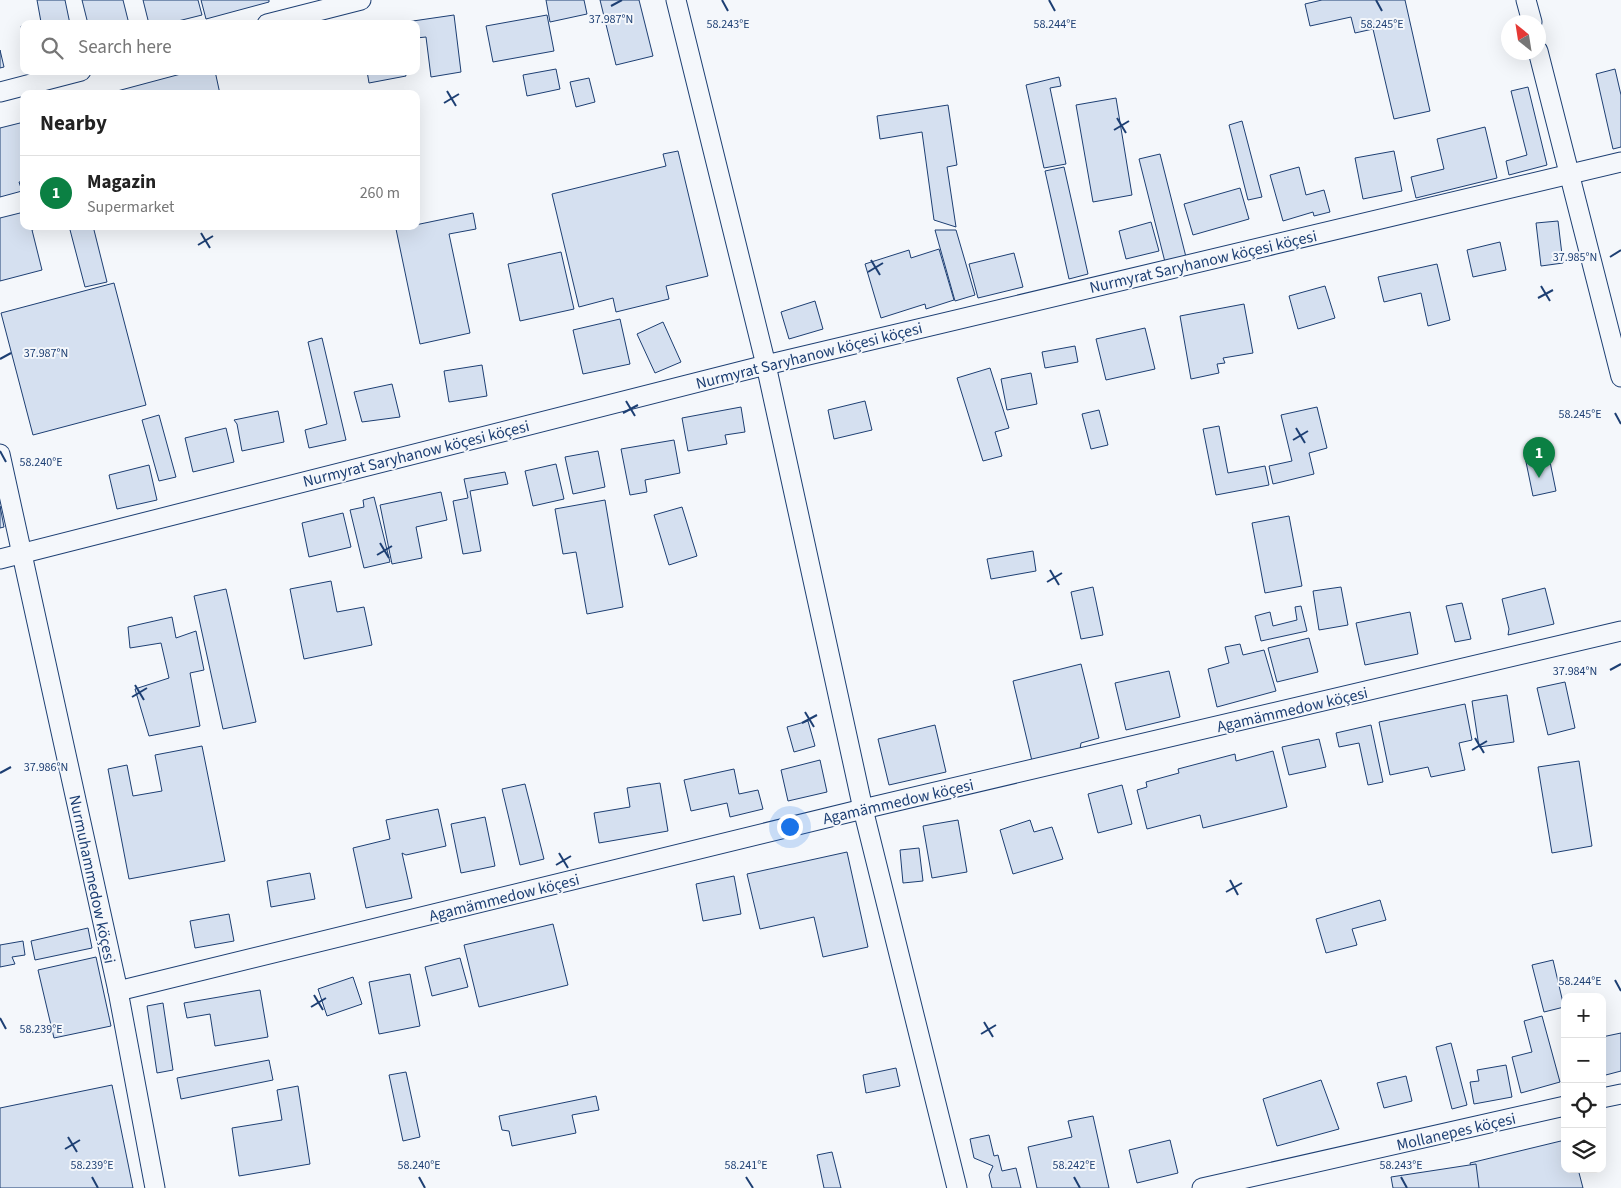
<!DOCTYPE html>
<meta charset="utf-8">
<style>
body{margin:0;font-family:"Source Sans 3",sans-serif;background:#f2f2f2;color:#222}
.controls{position:absolute;right:15px;bottom:15px;display:grid;overflow:hidden;border-radius:10px;box-shadow:0 5px 20px #0002}
.controls button{width:45px;height:45px;display:grid;place-items:center;padding:0;border:0;border-bottom:1px solid #e0e0e0;background:#fff;color:#222;font:25px sans-serif}
.compass{position:absolute;left:1501px;top:15px;width:45px;height:45px;border-radius:50%;background:#fff;box-shadow:0 5px 20px #0002;rotate:330deg}
.you{position:absolute;left:789px;top:826px;width:18px;height:18px;margin:-12px;border:4px solid #fff;border-radius:50%;background:#1a73e8;box-shadow:0 0 0 8px #1a73e833}
.badge{display:grid;place-items:center;width:32px;height:32px;border-radius:50%;background:#0b8043;color:#fff;font-size:16px;font-weight:700}
.pin{position:absolute;translate:-50% -41px;filter:drop-shadow(0 1px 2px #0008)}
.pin::after{content:'';position:absolute;top:26px;width:18px;height:15px;background:inherit;clip-path:polygon(0 0,100% 0,50% 100%)}
.list{margin:0;padding:0;list-style:none}
h2{display:flex;justify-content:space-between;align-items:center;height:65px;margin:0;padding:0 20px;font-size:21px}
h2 small{font-size:16px;font-weight:400;color:#767676}
.list li{display:grid;grid-template-columns:32px 1fr auto;gap:15px;align-items:center;box-sizing:border-box;height:75px;padding:0 20px;border-top:1px solid #e0e0e0}
.list b{display:block;font-size:19px;white-space:nowrap}
.list p{margin:0;font-size:16px;white-space:nowrap;color:#767676}
.list em{font-size:16px;font-style:normal;color:#767676}
.icon{flex:none;width:28px;height:28px;fill:none;stroke:currentColor;stroke-width:2;stroke-linecap:round;stroke-linejoin:round}
.map{position:relative;flex:none;width:1621px;height:1188px;overflow:hidden}
.search{position:absolute;background:#fff;box-shadow:0 5px 20px #0002;left:20px;top:20px;width:400px;height:55px;display:flex;align-items:center;gap:12px;box-sizing:border-box;padding:0 18px;border-radius:10px;color:#767676;font-size:19px}
.panel{position:absolute;background:#fff;box-shadow:0 5px 20px #0002;left:20px;top:90px;width:400px;height:140px;border-radius:10px}
.map>svg:first-child{display:block}
</style>
<div class="map">
<svg width="1621" height="1188" viewBox="0 0 1621 1188">
<rect width="100%" height="100%" fill="#f4f7fb"/>
<g fill="#d5e0f0" stroke="#1d3f73">
<path d="M37,0H65L70,24H33L41,22Z"/>
<path d="M82,0H123L129,24H88Z"/>
<path d="M143,0H198L202,15L166,24H149Z"/>
<path d="M201,0H269V2L206,19Z"/>
<path d="M546,0H584L587,14L550,22Z"/>
<path d="M600,0H639L653,56L616,65Z"/>
<path d="M1322,0H1405L1430,111L1394,119L1373,29L1355,33L1351,17L1310,26L1305,4Z"/>
<path d="M454,15L461,72L431,77L426,37L416,38V24H407L406,22Z"/>
<path d="M547,15L554,51L493,62L486,26Z"/>
<path d="M21,26H24V42Z"/>
<path d="M0,50L4,67L0,68Z"/>
<path d="M556,69L560,89L527,96L523,75Z"/>
<path d="M1615,69L1621,95V147L1613,149L1596,74Z"/>
<path d="M192,71H215L220,94H106Z"/>
<path d="M367,71H405L406,76L369,83Z"/>
<path d="M1059,77L1061,86L1050,88L1066,164L1044,168L1026,85Z"/>
<path d="M589,78L595,102L576,107L570,82Z"/>
<path d="M1528,87L1547,165L1509,175L1506,161L1527,155L1511,91Z"/>
<path d="M1116,98L1132,195L1093,202L1076,105Z"/>
<path d="M948,105L957,165L947,167L956,227L934,220L922,132L880,139L877,116Z"/>
<path d="M1242,121L1262,197L1248,200L1229,125Z"/>
<path d="M24,122V181L19,182L22,191L0,197V128Z"/>
<path d="M1485,127L1497,178L1416,198L1411,177L1444,169L1437,139Z"/>
<path d="M678,151L708,276L666,286L669,299L616,312L613,298L579,307L552,194L666,166L663,154Z"/>
<path d="M1394,151L1402,191L1363,199L1355,158Z"/>
<path d="M1160,154L1186,257L1165,262L1139,159Z"/>
<path d="M1064,167L1088,274L1069,279L1045,171Z"/>
<path d="M1299,167L1306,195L1324,190L1330,212L1314,216L1313,212L1283,221L1270,175Z"/>
<path d="M1240,188L1249,219L1193,235L1184,204Z"/>
<path d="M24,212V226H47L32,230L42,270L0,281V218Z"/>
<path d="M473,213L476,229L449,234L470,333L420,344L396,229Z"/>
<path d="M1558,221L1563,263L1541,266L1536,223Z"/>
<path d="M1151,222L1159,251L1126,259L1119,231Z"/>
<path d="M69,226H93L107,282L85,287Z"/>
<path d="M935,230H956L975,295L955,301Z"/>
<path d="M1500,242L1506,270L1473,277L1467,250Z"/>
<path d="M939,249L954,300L926,309L925,304L881,318L865,264L909,250L911,258Z"/>
<path d="M561,252L574,309L520,321L508,264Z"/>
<path d="M1014,253L1023,287L978,298L969,264Z"/>
<path d="M1437,264L1450,320L1428,326L1421,293L1384,302L1378,277Z"/>
<path d="M114,283L146,405L33,435L1,313Z"/>
<path d="M1325,286L1335,318L1298,329L1289,296Z"/>
<path d="M815,301L823,329L789,339L781,312Z"/>
<path d="M1244,304L1253,353L1223,358L1225,363L1217,364L1219,373L1191,379L1180,316Z"/>
<path d="M620,319L630,364L583,374L573,330Z"/>
<path d="M663,322L681,362L655,373L637,334Z"/>
<path d="M1145,328L1155,369L1106,380L1096,339Z"/>
<path d="M322,338L346,440L309,448L305,430L327,424L308,342Z"/>
<path d="M1075,346L1078,362L1045,368L1042,352Z"/>
<path d="M482,365L487,396L449,402L444,371Z"/>
<path d="M990,368L1009,428L995,432L1002,456L983,461L957,378Z"/>
<path d="M1031,373L1037,404L1007,410L1001,379Z"/>
<path d="M392,384L400,417L362,422L354,392Z"/>
<path d="M865,401L872,430L834,439L828,410Z"/>
<path d="M741,407L745,432L725,435L727,444L688,451L682,418Z"/>
<path d="M1317,407L1327,448L1309,453L1314,474L1273,484L1269,466L1292,461L1281,415Z"/>
<path d="M1099,410L1108,445L1091,449L1082,414Z"/>
<path d="M278,411L284,442L242,451L237,424L234,420Z"/>
<path d="M159,415L176,477L159,481L142,420Z"/>
<path d="M1219,426L1228,473L1265,466L1269,485L1216,495L1203,429Z"/>
<path d="M226,428L234,462L193,472L185,438Z"/>
<path d="M674,440L680,473L645,480L647,492L630,495L621,449Z"/>
<path d="M598,451L605,487L573,494L565,457Z"/>
<path d="M1548,452L1556,491L1533,496L1525,457Z"/>
<path d="M556,464L564,499L533,506L525,471Z"/>
<path d="M149,465L157,500L117,509L109,475Z"/>
<path d="M505,472L508,484L470,491L481,551L463,554L453,501L468,498L464,479Z"/>
<path d="M441,492L447,520L416,527L422,558L392,564L380,505Z"/>
<path d="M374,497L390,562L364,568L350,510L364,507L363,500Z"/>
<path d="M605,500L623,607L587,614L576,552L563,554L555,509Z"/>
<path d="M0,506L4,527L0,528Z"/>
<path d="M682,507L697,556L669,565L654,515Z"/>
<path d="M343,513L351,547L309,557L302,523Z"/>
<path d="M1289,516L1302,586L1265,593L1252,523Z"/>
<path d="M1033,551L1036,571L991,579L987,559Z"/>
<path d="M331,581L337,612L364,607L372,645L304,659L290,589Z"/>
<path d="M1093,587L1103,635L1081,639L1071,592Z"/>
<path d="M1341,587L1348,625L1319,630L1313,591Z"/>
<path d="M1545,588L1554,624L1508,635L1509,629L1502,599Z"/>
<path d="M226,589L256,722L223,729L194,596Z"/>
<path d="M1462,603L1471,639L1455,642L1446,606Z"/>
<path d="M1301,606L1307,631L1261,641L1255,616L1270,612L1273,626L1297,620L1295,607Z"/>
<path d="M1410,612L1418,654L1365,665L1356,623Z"/>
<path d="M172,617L176,638L196,631L204,670L190,673L200,726L149,736L135,689L169,678L161,643L130,648L128,627Z"/>
<path d="M1309,638L1318,672L1277,682L1268,648Z"/>
<path d="M1240,644L1243,655L1264,650L1276,691L1217,707L1208,669L1229,663L1225,647Z"/>
<path d="M1081,664L1099,738L1081,743L1080,749L1032,761L1013,681Z"/>
<path d="M1169,671L1180,717L1126,730L1115,683Z"/>
<path d="M1565,682L1575,728L1548,735L1537,688Z"/>
<path d="M1507,695L1514,742L1479,747L1472,701Z"/>
<path d="M1465,704L1472,740L1459,743L1465,770L1431,777L1428,767L1390,775L1379,722Z"/>
<path d="M808,721L815,746L794,752L787,727Z"/>
<path d="M935,725L946,772L889,785L878,739Z"/>
<path d="M1371,725L1383,782L1368,785L1359,743L1339,747L1336,733Z"/>
<path d="M1319,739L1326,767L1289,775L1282,747Z"/>
<path d="M202,746L225,861L129,879L108,769L127,765L133,796L162,791L155,755Z"/>
<path d="M1273,751L1287,807L1203,828L1200,815L1147,829L1137,790L1147,787L1146,782L1179,773L1178,769L1235,754L1236,761Z"/>
<path d="M820,760L827,792L788,801L781,770Z"/>
<path d="M1579,761L1592,846L1552,853L1538,767Z"/>
<path d="M734,769L739,794L758,790L763,809L730,817L727,803L691,811L684,780Z"/>
<path d="M660,783L668,831L599,843L594,813L630,807L627,788Z"/>
<path d="M525,784L544,859L520,865L502,789Z"/>
<path d="M1122,785L1132,824L1098,833L1088,794Z"/>
<path d="M438,809L446,846L406,855L402,853L412,898L366,908L353,848L390,839L386,820Z"/>
<path d="M485,817L495,866L461,873L451,824Z"/>
<path d="M958,820L967,872L932,878L923,826Z"/>
<path d="M1030,820L1034,832L1052,827L1063,859L1013,874L1000,830Z"/>
<path d="M919,848L923,881L903,883L900,850Z"/>
<path d="M847,852L868,947L823,957L814,917L760,929L747,874Z"/>
<path d="M310,873L315,899L271,907L267,881Z"/>
<path d="M734,876L741,914L703,921L696,884Z"/>
<path d="M1380,900L1386,920L1352,929L1357,945L1326,953L1316,919Z"/>
<path d="M229,914L234,941L195,948L190,921Z"/>
<path d="M553,924L568,985L479,1007L464,945Z"/>
<path d="M88,928L92,948L35,960L31,941Z"/>
<path d="M23,941L25,955L12,957L15,964L0,967V945Z"/>
<path d="M96,957L111,1026L54,1038L38,970Z"/>
<path d="M460,958L468,987L432,996L425,967Z"/>
<path d="M1553,960L1564,1007L1544,1012L1532,965Z"/>
<path d="M410,974L420,1026L379,1034L369,982Z"/>
<path d="M353,977L362,1004L327,1016L318,989Z"/>
<path d="M260,990L268,1037L215,1046L210,1014L187,1018L184,1003Z"/>
<path d="M163,1003L173,1070L157,1073L147,1006Z"/>
<path d="M1542,1016L1560,1082L1521,1093L1512,1057L1532,1052L1524,1021Z"/>
<path d="M1621,1033V1071L1602,1076V1037Z"/>
<path d="M1451,1043L1467,1105L1452,1109L1436,1047Z"/>
<path d="M269,1060L273,1080L181,1099L177,1078Z"/>
<path d="M1506,1065L1512,1097L1474,1104L1470,1082L1479,1081L1477,1070Z"/>
<path d="M896,1068L900,1086L866,1093L863,1075Z"/>
<path d="M406,1072L420,1137L403,1141L389,1075Z"/>
<path d="M1406,1076L1412,1101L1384,1108L1377,1083Z"/>
<path d="M1321,1080L1339,1129L1277,1146L1263,1099Z"/>
<path d="M112,1085L133,1188H0V1108Z"/>
<path d="M298,1086L310,1164L239,1176L232,1128L282,1120L277,1090Z"/>
<path d="M596,1096L599,1110L572,1115L576,1133L512,1146L509,1131L502,1130L499,1116Z"/>
<path d="M1093,1116L1109,1188H1037L1028,1147L1072,1137L1068,1121Z"/>
<path d="M989,1135L994,1156L998,1155L1002,1171L1016,1168L1021,1188H992L989,1175L993,1166L974,1158L970,1139Z"/>
<path d="M1170,1140L1178,1173L1137,1183L1129,1150Z"/>
<path d="M1565,1140V1169H1578L1583,1188H1476L1470,1163Z"/>
<path d="M832,1152L841,1188H824L817,1155Z"/>
<path d="M1476,1164L1479,1188H1393L1391,1177Z"/>
</g>
<g fill="none" stroke-linecap="round" stroke-linejoin="round">
<defs>
<g id="minor">
<path d="M676,0L766,365L863,809L957,1188"/>
<path d="M1526,0L1532,22"/>
<path d="M267,24L361,0"/>
<path d="M1538,51L1621,377"/>
<path d="M0,92L81,71"/>
<path d="M0,454L118,991L155,1188"/>
<path d="M0,559L766,365L1621,162"/>
<path d="M118,991L863,809L1621,631"/>
<path d="M1602,1098L1621,1094"/>
<path d="M1202,1188L1565,1106"/>
</g>
</defs>
<use href="#minor" stroke="#1d3f73" stroke-width="21"/>
<use href="#minor" stroke="#f4f7fb" stroke-width="19"/>
</g>
<path fill="none" stroke="#1d3f73" stroke-width="2" d="M722,0L728,11M1049,0L1055,11M1376,0L1382,11M611,6L622,0M447,91L456,106M444,103L459,94M1117,118L1126,133M1114,130L1129,121M201,233L210,248M198,245L213,236M1610,257L1621,250M871,260L880,275M868,272L883,263M1541,286L1550,301M1538,298L1553,290M0,359L11,353M626,401L635,416M623,413L638,405M1615,413L1621,424M1296,428L1305,443M1293,440L1308,431M0,451L6,462M380,543L389,558M377,555L392,546M1050,570L1059,585M1047,582L1062,573M1610,670L1621,664M135,685L144,700M132,697L147,688M805,712L814,727M802,723L817,715M1475,738L1484,753M1472,750L1487,741M0,773L11,767M559,853L568,868M556,865L571,856M1230,880L1238,895M1226,892L1242,883M1615,980L1621,991M314,995L323,1010M311,1007L326,998M0,1018L6,1029M984,1022L993,1037M981,1034L996,1025M68,1137L77,1152M65,1149L80,1140M92,1177L98,1188M419,1177L425,1188M746,1177L753,1188M1074,1177L1080,1188M1401,1177L1407,1188"/>
<g text-anchor="middle" stroke-width="4" stroke-linejoin="round" paint-order="stroke">
<g font-size="16" fill="#1d3f73" stroke="#f4f7fb">
<text transform="translate(1203 261) rotate(-13)" y="6">Nurmyrat Saryhanow köçesi köçesi</text>
<text transform="translate(809 355) rotate(-14)" y="6">Nurmyrat Saryhanow köçesi köçesi</text>
<text transform="translate(416 453) rotate(-14)" y="6">Nurmyrat Saryhanow köçesi köçesi</text>
<text transform="translate(1292 709) rotate(-13)" y="6">Agamämmedow köçesi</text>
<text transform="translate(898 801) rotate(-13)" y="6">Agamämmedow köçesi</text>
<text transform="translate(93 879) rotate(78)" y="6">Nurmuhammedow köçesi</text>
<text transform="translate(504 897) rotate(-14)" y="6">Agamämmedow köçesi</text>
<text transform="translate(1456 1131) rotate(-13)" y="6">Mollanepes köçesi</text>
</g>
</g>
<g font-size="12" text-anchor="middle" fill="#1d3f73" stroke="#f4f7fb" stroke-width="4" stroke-linejoin="round" paint-order="stroke">
<text x="611" y="23">37.987°N</text>
<text x="1382" y="28">58.245°E</text>
<text x="728" y="28">58.243°E</text>
<text x="1055" y="28">58.244°E</text>
<text x="1575" y="261">37.985°N</text>
<text x="46" y="357">37.987°N</text>
<text x="1580" y="418">58.245°E</text>
<text x="41" y="466">58.240°E</text>
<text x="1575" y="675">37.984°N</text>
<text x="46" y="771">37.986°N</text>
<text x="1580" y="985">58.244°E</text>
<text x="41" y="1033">58.239°E</text>
<text x="92" y="1169">58.239°E</text>
<text x="419" y="1169">58.240°E</text>
<text x="746" y="1169">58.241°E</text>
<text x="1074" y="1169">58.242°E</text>
<text x="1401" y="1169">58.243°E</text>
</g>
</svg>
<div class="controls">
<button>+</button>
<button>−</button>
<button><svg class="icon" aria-label="locate" viewBox="0 0 24 24"><circle cx="12" cy="12" r="6"/><path d="M12 2v4M12 18v4M2 12h4M18 12h4"/></svg></button>
<button><svg class="icon" aria-label="layers" viewBox="0 0 24 24"><path d="M12 4l9 5-9 5-9-5zM3 14l9 5 9-5"/></svg></button>
</div>
<svg class="compass" viewBox="-18 -18 36 36"><path d="M0-13l5 13h-10z" fill="#e53935"/><path d="M0 13l5-13h-10z" fill="#767676"/></svg>
<div class="you"></div>
<div class="pin badge" style="left:1539px;top:478px">1</div>
<div class="search"><svg class="icon" aria-label="search" viewBox="0 0 24 24"><circle cx="10" cy="10" r="6"/><path d="M15 15l6 6"/></svg>Search here</div>
<section class="panel">
<h2>Nearby<small></small></h2>
<ul class="list">
<li><span class="badge">1</span><div><b>Magazin</b><p>Supermarket</p></div><em>260 m</em></li>
</ul>
</section>
</div>
